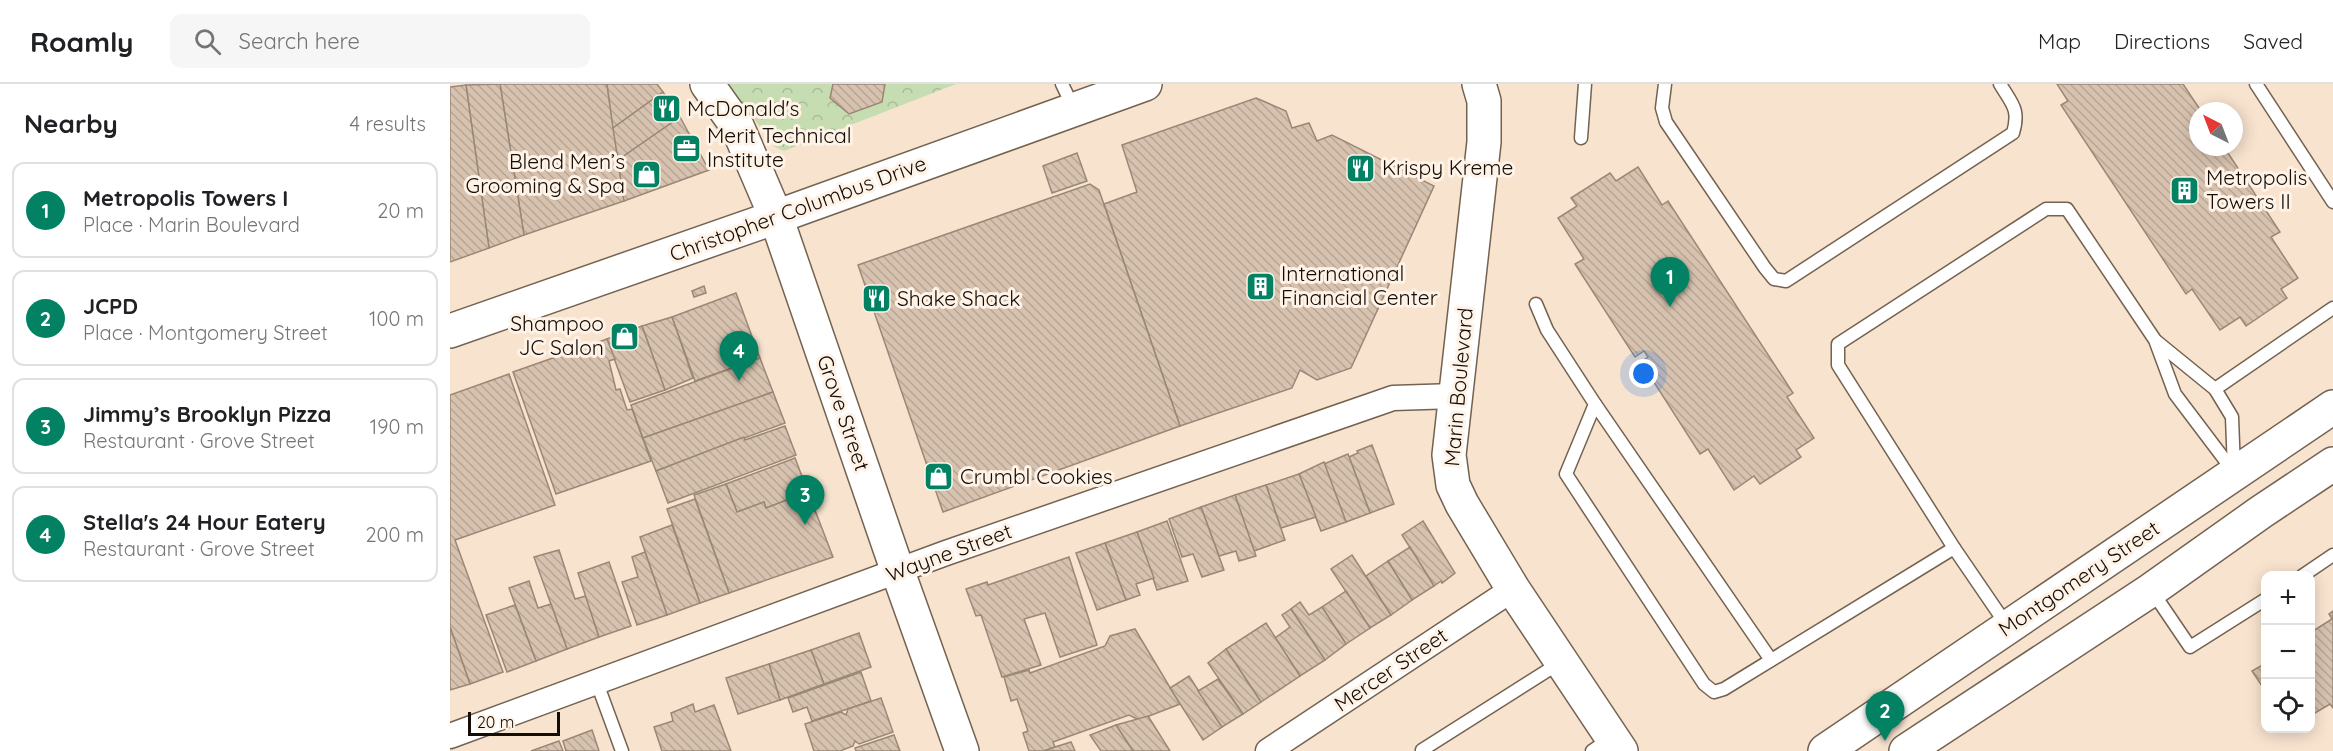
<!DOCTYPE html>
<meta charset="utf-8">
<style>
body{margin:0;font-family:Quicksand,sans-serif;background:#f6f6f6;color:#202124}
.controls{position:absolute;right:18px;bottom:18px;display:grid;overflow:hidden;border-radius:12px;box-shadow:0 3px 15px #0003}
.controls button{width:54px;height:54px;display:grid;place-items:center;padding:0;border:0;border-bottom:2px solid #e0e0e0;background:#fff;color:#202124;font:30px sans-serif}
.compass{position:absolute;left:1739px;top:18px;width:54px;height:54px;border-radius:50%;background:#fff;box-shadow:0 3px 15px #0003;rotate:318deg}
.scale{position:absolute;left:18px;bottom:15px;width:92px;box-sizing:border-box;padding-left:6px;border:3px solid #130d06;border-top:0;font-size:16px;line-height:21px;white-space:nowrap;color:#130d06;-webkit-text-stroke:4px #fff2e6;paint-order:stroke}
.you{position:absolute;left:1194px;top:290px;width:21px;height:21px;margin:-15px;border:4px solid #fff;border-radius:50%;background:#1a73e8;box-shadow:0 0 0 9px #1a73e833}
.badge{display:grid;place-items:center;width:39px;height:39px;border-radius:50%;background:#028263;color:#fff;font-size:20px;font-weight:700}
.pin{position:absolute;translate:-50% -50px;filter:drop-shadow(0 2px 3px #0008)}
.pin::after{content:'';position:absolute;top:32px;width:21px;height:18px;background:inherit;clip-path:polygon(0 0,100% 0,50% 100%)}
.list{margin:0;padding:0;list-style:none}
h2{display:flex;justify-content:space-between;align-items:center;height:78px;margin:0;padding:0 24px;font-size:26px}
h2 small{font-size:20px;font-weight:400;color:#757577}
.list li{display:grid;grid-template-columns:39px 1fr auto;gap:18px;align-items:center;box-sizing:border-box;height:96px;margin:0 12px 12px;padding:0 12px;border:2px solid #e0e0e0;border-radius:12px}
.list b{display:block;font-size:22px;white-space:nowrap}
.list p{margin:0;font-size:20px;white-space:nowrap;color:#757577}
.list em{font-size:20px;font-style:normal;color:#757577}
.icon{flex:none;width:33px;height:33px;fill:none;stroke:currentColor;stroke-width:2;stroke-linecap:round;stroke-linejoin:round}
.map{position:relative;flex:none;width:1883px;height:667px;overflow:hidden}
header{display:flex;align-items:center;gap:36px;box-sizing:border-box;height:84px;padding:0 30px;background:#fff;border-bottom:2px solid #e0e0e0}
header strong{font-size:28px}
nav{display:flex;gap:33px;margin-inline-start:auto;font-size:21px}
.search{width:420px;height:54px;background:#f6f6f6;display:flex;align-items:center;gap:15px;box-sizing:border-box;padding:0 21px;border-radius:12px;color:#757577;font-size:22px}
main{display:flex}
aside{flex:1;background:#fff}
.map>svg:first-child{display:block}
</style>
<header>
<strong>Roamly</strong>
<div class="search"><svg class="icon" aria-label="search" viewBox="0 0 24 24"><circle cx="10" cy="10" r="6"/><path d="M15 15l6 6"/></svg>Search here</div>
<nav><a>Map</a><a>Directions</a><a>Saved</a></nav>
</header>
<main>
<aside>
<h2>Nearby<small>4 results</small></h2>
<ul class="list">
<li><span class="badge">1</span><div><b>Metropolis Towers I</b><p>Place · Marin Boulevard</p></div><em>20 m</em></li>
<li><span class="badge">2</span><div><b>JCPD</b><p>Place · Montgomery Street</p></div><em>100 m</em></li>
<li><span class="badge">3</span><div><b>Jimmy’s Brooklyn Pizza</b><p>Restaurant · Grove Street</p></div><em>190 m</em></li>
<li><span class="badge">4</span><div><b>Stella's 24 Hour Eatery</b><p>Restaurant · Grove Street</p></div><em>200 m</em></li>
</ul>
</aside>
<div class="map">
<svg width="1883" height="667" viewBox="0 0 1883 667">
<defs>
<pattern id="forest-crowns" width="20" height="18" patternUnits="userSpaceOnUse" patternTransform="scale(1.5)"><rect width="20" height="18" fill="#c6ddb1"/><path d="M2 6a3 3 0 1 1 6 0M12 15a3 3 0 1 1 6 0" fill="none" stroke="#a9bc97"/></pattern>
<pattern id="building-back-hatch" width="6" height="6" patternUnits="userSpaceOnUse" patternTransform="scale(1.5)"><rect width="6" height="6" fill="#d7c2af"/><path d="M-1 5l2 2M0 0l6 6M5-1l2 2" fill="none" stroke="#b8a695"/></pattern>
</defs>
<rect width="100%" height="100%" fill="#f8e3cf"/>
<path fill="url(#forest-crowns)" d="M278,0H506L334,67L325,63Z"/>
<g fill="url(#building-back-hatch)" stroke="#9a8775" stroke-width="1.5">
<path d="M50,0H157L174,117L74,151Z"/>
<path d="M50,0L74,151L39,164L16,1Z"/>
<path d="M157,0H207L213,8L163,44Z"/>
<path d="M383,0H435L432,18L399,30L380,14Z"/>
<path d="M1607,0H1733L1751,27H1748V63H1774L1830,148L1821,153L1848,194L1831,205L1837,214L1796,242L1790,233L1770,246L1742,205L1736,210L1611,21L1618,17Z"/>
<path d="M16,1L39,164L0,178V3Z"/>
<path d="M213,8L230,33L168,76L163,44Z"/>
<path d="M806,14L836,27L842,44L859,39L867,57L882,51L984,102L901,284L867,296L850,286L842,304L730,342L654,120L687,108L672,61Z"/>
<path d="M230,33L259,86L174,117L168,76Z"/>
<path d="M627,69L637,97L602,109L593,82Z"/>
<path d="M1188,83L1212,121L1218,117L1343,309L1337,313L1364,354L1346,366L1351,373L1310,400L1304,392L1284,406L1258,365L1250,370L1191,278L1198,273L1194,267L1185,273L1125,180L1134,175L1108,134L1127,122L1121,114L1160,89L1166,97Z"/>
<path d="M640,100L649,106L730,342L493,428L408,181Z"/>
<path d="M254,202L256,209L244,213L242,207Z"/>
<path d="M286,209L310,274L245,297L222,233Z"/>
<path d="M222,233L243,294L215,306L192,242Z"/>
<path d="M192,242L215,306L180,318L157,255Z"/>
<path d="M157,255L165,275L159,277L166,306L170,305L177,326L182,325L201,377L106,410L63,288Z"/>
<path d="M310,274L323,308L193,354L181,321Z"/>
<path d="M59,290L105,421L5,456L53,588L20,600L0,543V311Z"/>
<path d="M323,308L335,339L206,387L193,354Z"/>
<path d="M335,342L346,371L218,419L206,387L294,353L295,356Z"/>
<path d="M922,361L944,420L920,429L899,373L908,369L907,367Z"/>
<path d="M898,370L920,429L896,438L874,380Z"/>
<path d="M345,374L358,408L316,424L314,418L287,428L276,400Z"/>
<path d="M874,378L896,438L871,447L849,390Z"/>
<path d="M849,390L866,433L831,444L816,401Z"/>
<path d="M276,400L287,428L314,418L316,424L358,408L383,473L279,509L244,411Z"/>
<path d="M816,401L835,456L804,467L785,411Z"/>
<path d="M785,411L806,472L789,477L786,467L769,472L751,423Z"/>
<path d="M245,415L279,509L250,519L217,425Z"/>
<path d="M751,423L774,486L752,493L743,470L732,473L719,435Z"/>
<path d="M717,437L738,497L707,506L687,448Z"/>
<path d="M973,437L1005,489L992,499L991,497L984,502L952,451Z"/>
<path d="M222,441L250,519L217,531L190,453Z"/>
<path d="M687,448L704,494L686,500L690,511L676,516L655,459Z"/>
<path d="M655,459L676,516L647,526L626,469Z"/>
<path d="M960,463L984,502L962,516L938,477Z"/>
<path d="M109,466L125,515L136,512L149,553L117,565L84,473Z"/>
<path d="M195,468L217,531L187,541L172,498L188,493L182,473Z"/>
<path d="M902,471L941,531L920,544L881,485Z"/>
<path d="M619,473L647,561L610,573L595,529L574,535L591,581L552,593L531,531L526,532L516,505L537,498L538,501Z"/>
<path d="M938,477L962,516L941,531L916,492Z"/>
<path d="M159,478L181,542L149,553L128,489Z"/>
<path d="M79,497L88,524L101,520L117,565L86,577L59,504Z"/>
<path d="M896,507L920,544L896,560L872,523Z"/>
<path d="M850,518L859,531L872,523L896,560L875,576L841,525Z"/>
<path d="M65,521L86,577L57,588L36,531Z"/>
<path d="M841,525L875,576L850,592L825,554L840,543L832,531Z"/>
<path d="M1883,527V624L1880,620L1860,632V549L1882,535L1879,530Z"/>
<path d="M816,539L850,592L811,618L776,565Z"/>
<path d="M0,543L20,600L0,606Z"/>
<path d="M685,545L730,620L689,636L679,631L603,658L605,663L594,667H579L573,649L578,647L567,615L561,617L554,593L579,586L580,589L655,562L660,552Z"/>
<path d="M409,549L421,583L374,600L361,566Z"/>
<path d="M776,565L811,618L793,630L758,579Z"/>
<path d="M361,566L374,600L330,616L319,580Z"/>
<path d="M1816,579V608L1802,587Z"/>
<path d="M319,580L330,616L288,630L276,594Z"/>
<path d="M411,588L421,617L362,637L357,623L343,628L338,614Z"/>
<path d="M739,592L772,643L753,656L720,604Z"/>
<path d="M768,595L793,630L772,643L748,607Z"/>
<path d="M431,614L443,648L409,660L405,657L403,662L390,667H364L355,640L391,628L396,631L398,625Z"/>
<path d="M243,620L245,628L264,621L281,667H212L204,643L223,637L221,629Z"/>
<path d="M698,632L720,667H683L666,641Z"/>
<path d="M666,641L683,667H651L640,651Z"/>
<path d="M142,646L149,667H116L113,657Z"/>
<path d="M444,651L450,667H406L405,664Z"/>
<path d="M109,657L113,667H81Z"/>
<path d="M621,658L625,667H594L605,663Z"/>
</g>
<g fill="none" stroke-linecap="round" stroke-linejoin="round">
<defs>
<g id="lane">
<path d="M612,0L623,23"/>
<path d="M1215,0L1212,24L1216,38L1315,184L1324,195L1336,197L1563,49C1570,25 1562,20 1550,0"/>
<path d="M1806,0L1883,118"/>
<path d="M1131,54L1135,0"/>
<path d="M1086,220L1097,246L1145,320L1116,390L1254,600L1264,608L1274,605L1504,464L1558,543"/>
<path d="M1706,257L1765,305L1782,333L1784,386"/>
<path d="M1765,305L1883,224"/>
<path d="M1145,320L1321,576"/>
<path d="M1504,464L1388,281V260L1596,125H1617L1705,256L1725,310L1784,388"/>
<path d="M1852,492L1883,471"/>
<path d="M1702,507L1740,563L1816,515"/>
<path d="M147,599L172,667"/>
<path d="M972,666L1111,578"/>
<path d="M1142,667L1161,654"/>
</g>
<g id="street">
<path d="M0,652L496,469L943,314L1005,312"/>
<path d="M818,667L1063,505"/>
</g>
<g id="secondary">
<path d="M257,0L287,42L326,133L448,488L512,667"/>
<path d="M1029,0L1034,17V58L999,371L1003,401L1012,420L1063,505L1171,667"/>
<path d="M0,247L326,133L695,0"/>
<path d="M1375,667L1883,323"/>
<path d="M1456,667L1701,506L1811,428L1883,380"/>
</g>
</defs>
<use href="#lane" stroke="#746250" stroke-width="15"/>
<use href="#street" stroke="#746250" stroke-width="27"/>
<use href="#secondary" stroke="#746250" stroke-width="36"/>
<use href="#lane" stroke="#fff" stroke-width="12"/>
<use href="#street" stroke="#fff" stroke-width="24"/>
<use href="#secondary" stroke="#fff" stroke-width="33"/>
</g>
<defs>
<symbol id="restaurant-square" viewBox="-11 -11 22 22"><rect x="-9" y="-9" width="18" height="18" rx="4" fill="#028263" stroke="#fff2e6"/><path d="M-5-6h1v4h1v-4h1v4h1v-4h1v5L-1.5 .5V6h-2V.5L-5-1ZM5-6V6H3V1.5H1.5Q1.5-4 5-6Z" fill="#fff"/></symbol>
<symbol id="office-square" viewBox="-11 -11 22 22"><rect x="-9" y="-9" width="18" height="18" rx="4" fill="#028263" stroke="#fff2e6"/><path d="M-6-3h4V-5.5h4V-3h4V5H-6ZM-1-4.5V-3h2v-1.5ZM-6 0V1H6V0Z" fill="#fff"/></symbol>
<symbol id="shop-square" viewBox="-11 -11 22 22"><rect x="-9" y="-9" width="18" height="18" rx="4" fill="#028263" stroke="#fff2e6"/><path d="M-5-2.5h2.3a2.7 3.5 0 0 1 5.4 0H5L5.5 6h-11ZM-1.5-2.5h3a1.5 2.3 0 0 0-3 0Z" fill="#fff"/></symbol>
<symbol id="building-square" viewBox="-11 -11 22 22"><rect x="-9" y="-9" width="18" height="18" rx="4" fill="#028263" stroke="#fff2e6"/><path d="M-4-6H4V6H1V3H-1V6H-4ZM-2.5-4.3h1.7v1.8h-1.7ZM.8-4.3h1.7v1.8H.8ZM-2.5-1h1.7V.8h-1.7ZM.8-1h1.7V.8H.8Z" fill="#fff"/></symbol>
</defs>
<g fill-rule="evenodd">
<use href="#restaurant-square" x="200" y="8" width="33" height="33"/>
<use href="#office-square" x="220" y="48" width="33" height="33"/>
<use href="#restaurant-square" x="894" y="68" width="33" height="33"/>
<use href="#shop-square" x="180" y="74" width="33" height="33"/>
<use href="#building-square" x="1718" y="90" width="33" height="33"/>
<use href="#building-square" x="794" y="186" width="33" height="33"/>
<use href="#restaurant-square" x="410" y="198" width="33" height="33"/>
<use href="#shop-square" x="158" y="236" width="33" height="33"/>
<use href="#shop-square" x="472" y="376" width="33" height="33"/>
</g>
<g text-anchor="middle" stroke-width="6" stroke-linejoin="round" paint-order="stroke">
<g font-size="21" fill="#130d06" stroke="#fff2e6" text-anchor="start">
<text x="237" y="32">McDonald's</text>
<text x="257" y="59">Merit Technical<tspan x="257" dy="24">Institute</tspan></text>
<text x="175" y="85" text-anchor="end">Blend Men’s<tspan x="175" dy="24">Grooming &amp; Spa</tspan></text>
<text x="932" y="91">Krispy Kreme</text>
<text x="1756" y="101">Metropolis<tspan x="1756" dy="24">Towers II</tspan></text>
<text x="831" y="197">International<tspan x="831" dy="24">Financial Center</tspan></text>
<text x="447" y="222">Shake Shack</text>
<text x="154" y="247" text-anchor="end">Shampoo<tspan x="154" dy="24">JC Salon</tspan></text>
<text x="510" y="400">Crumbl Cookies</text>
</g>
<g font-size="21" fill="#130d06" stroke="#fff2e6">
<text transform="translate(348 125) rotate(-20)" y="7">Christopher Columbus Drive</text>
<text transform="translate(1009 303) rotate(-85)" y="7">Marin Boulevard</text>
<text transform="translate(393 329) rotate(71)" y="7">Grove Street</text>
<text transform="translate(499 469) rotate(-20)" y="7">Wayne Street</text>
<text transform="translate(1629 495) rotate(-34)" y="7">Montgomery Street</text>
<text transform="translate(941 586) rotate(-34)" y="7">Mercer Street</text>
</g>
</g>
</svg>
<div class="controls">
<button>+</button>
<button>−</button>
<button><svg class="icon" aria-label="locate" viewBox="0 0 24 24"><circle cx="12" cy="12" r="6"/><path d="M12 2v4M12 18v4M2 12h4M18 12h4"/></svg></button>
</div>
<svg class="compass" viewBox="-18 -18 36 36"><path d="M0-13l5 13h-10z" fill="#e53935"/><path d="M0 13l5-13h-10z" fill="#757577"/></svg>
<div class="scale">20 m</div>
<div class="you"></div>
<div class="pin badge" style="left:1220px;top:223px">1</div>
<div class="pin badge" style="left:1435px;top:657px">2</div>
<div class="pin badge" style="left:355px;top:441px">3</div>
<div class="pin badge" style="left:289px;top:297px">4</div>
</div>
</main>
